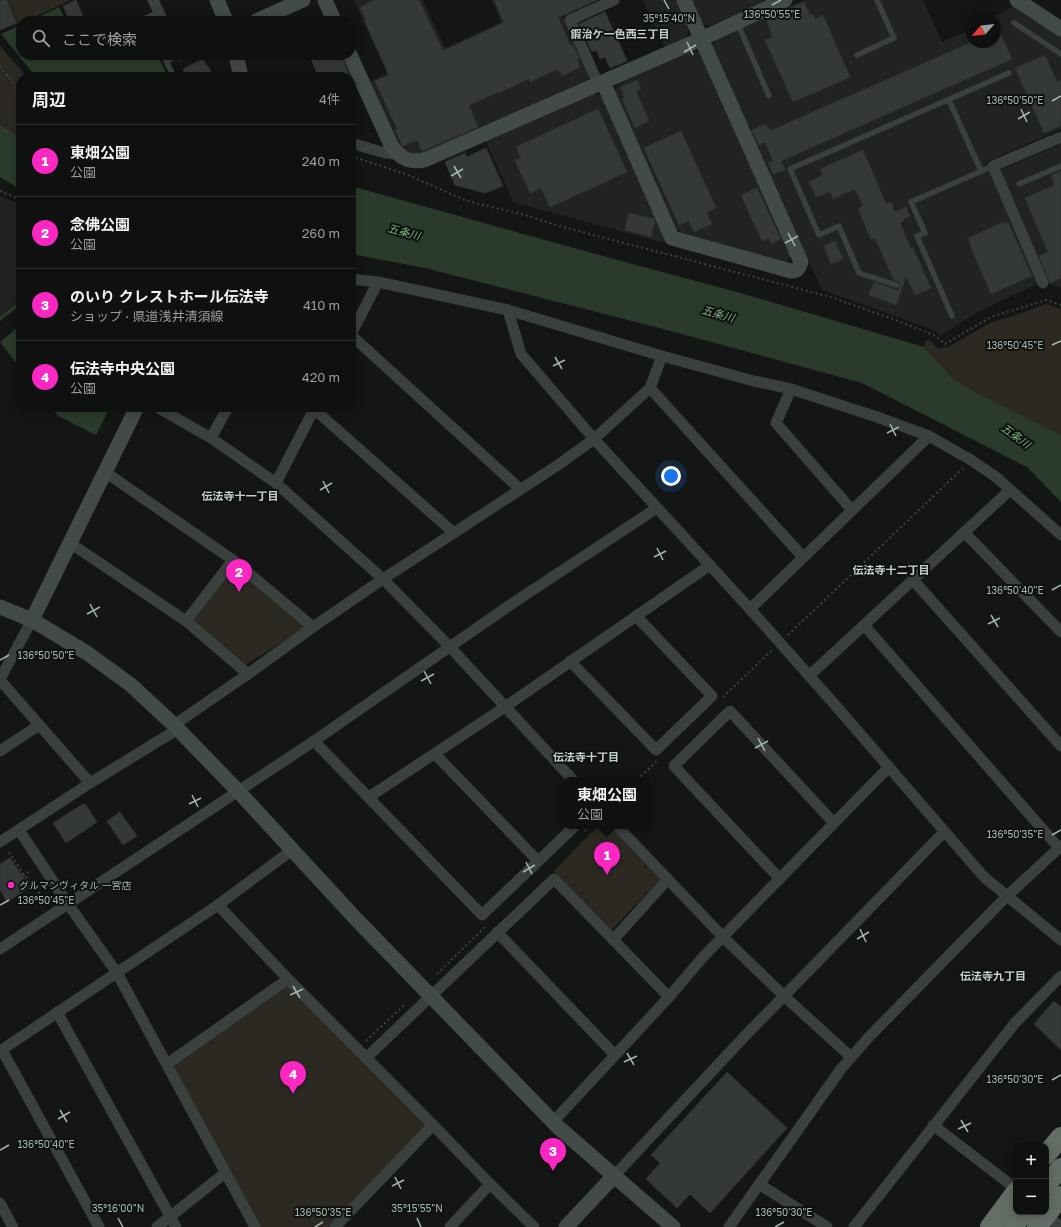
<!DOCTYPE html>
<html lang="ja">
<meta charset="utf-8">
<style>
body{margin:0;font-family:"Golos Text","Noto Sans JP",sans-serif;background:#181919;color:#f1f3f6}
.controls{position:absolute;right:12px;bottom:12px;display:grid;overflow:hidden;border-radius:8px;box-shadow:0 2px 10px #0003}
.controls button{width:36px;height:36px;display:grid;place-items:center;padding:0;border:0;border-bottom:1px solid #2f3030;background:#0f1010;color:#f1f3f6;font:20px sans-serif}
.compass{position:absolute;left:965px;top:12px;width:36px;height:36px;border-radius:50%;background:#0f1010;box-shadow:0 2px 10px #0003;rotate:242deg}
.you{position:absolute;left:671px;top:476px;width:14px;height:14px;margin:-10px;border:3px solid #fff;border-radius:50%;background:#1a73e8;box-shadow:0 0 0 6px #1a73e833}
.badge{display:grid;place-items:center;width:26px;height:26px;border-radius:50%;background:#fb27c2;color:#fff;font-size:13px;font-weight:700}
.pin{position:absolute;translate:-50% -33px;filter:drop-shadow(0 1px 2px #0008)}
.pin::after{content:'';position:absolute;top:21px;width:14px;height:12px;background:inherit;clip-path:polygon(0 0,100% 0,50% 100%)}
.popup{position:absolute;left:563px;top:777px;width:88px;height:52px;box-sizing:border-box;display:grid;place-content:center;border-radius:8px;background:#0f1010;filter:drop-shadow(0 1px 3px #0005);font-size:13px;white-space:nowrap;color:#9b9d9f}
.popup b{font-size:15px;color:#f1f3f6}
.popup::after{content:'';position:absolute;left:50%;top:100%;margin-left:-8px;border:8px solid transparent;border-top-color:#0f1010}
.list{margin:0;padding:0;list-style:none}
h2{display:flex;justify-content:space-between;align-items:center;height:52px;margin:0;padding:0 16px;font-size:17px}
h2 small{font-size:13px;font-weight:400;color:#9b9d9f}
.list li{display:grid;grid-template-columns:26px 1fr auto;gap:12px;align-items:center;box-sizing:border-box;height:72px;padding:0 16px;border-top:1px solid #2f3030}
.list b{display:block;font-size:15px;white-space:nowrap}
.list p{margin:0;font-size:13px;white-space:nowrap;color:#9b9d9f}
.list em{font-size:13px;font-style:normal;color:#9b9d9f}
.icon{flex:none;width:22px;height:22px;fill:none;stroke:currentColor;stroke-width:2;stroke-linecap:round;stroke-linejoin:round}
.map{position:relative;flex:none;width:1061px;height:1227px;overflow:hidden}
.search{position:absolute;background:#0f1010;box-shadow:0 2px 10px #0003;left:16px;top:16px;width:340px;height:44px;display:flex;align-items:center;gap:10px;box-sizing:border-box;padding:0 14px;border-radius:16px;color:#9b9d9f;font-size:15px}
.panel{position:absolute;background:#0f1010;box-shadow:0 2px 10px #0003;left:16px;top:72px;width:340px;height:340px;border-radius:16px}
.map>svg:first-child{display:block}
</style>
<div class="map">
<svg width="1061" height="1227" viewBox="0 0 1061 1227">
<rect width="100%" height="100%" fill="#141615"/>
<g fill="#202322">
<path d="M354,0H423L445,48L501,22L492,0H599L563,17L590,76L587,81L422,155L414,154L407,152L398,144L369,82L387,73Z"/>
<path d="M643,0H676L689,30L686,38L665,48Z"/>
<path d="M691,0H769L709,26L701,23Z"/>
<path d="M804,0H923L942,42L971,29V42H995V18H991L1015,5L1061,36V129L986,162L1039,283L978,312L941,335L931,329L822,290L712,47L717,38Z"/>
<path d="M691,50L700,52L791,256L786,263L682,233L675,228L615,92L619,84Z"/>
<path d="M594,93L602,97L668,244L513,202L486,141Z"/>
<path d="M1061,144V288L1047,283L1000,175L1003,169Z"/>
<path d="M0,196L21,205V299L0,316Z"/>
</g>
<g fill="#2b2922">
<path d="M8,0H71L26,21H21V23L19,24Z"/>
<path d="M0,46L27,77H21V137L0,125Z"/>
<path d="M1046,304L1061,309V435L979,394L953,379L924,347L925,341L929,340L939,349L948,347L992,322L1016,315Z"/>
<path d="M234,565L306,627L245,665L191,619Z"/>
<path d="M598,826H609L660,879L611,931L554,871Z"/>
<path d="M288,979L433,1125L334,1227H255L167,1064Z"/>
</g>
<g fill="#2a3b2b">
<path d="M59,7L66,21H30Z"/>
<path d="M21,25V55H163L159,58L168,77H36L1,34Z"/>
<path d="M0,125L21,137V190L0,177Z"/>
<path d="M351,186L610,258L737,292L924,347L953,379L979,394L1061,435V502L1027,467L862,383L667,330L425,268L351,254Z"/>
<path d="M21,325V369L0,342Z"/>
<path d="M51,407H110L96,435L58,416Z"/>
</g>
<g fill="none" stroke-linecap="round" stroke-linejoin="round">
<path stroke="#2a3b2b" stroke-width="3.5" d="M0,319L21,302"/>
</g>
<g fill="#343836" stroke="#2e3231">
<path d="M0,0H7L17,23L0,30Z"/>
<path d="M76,0L85,21H70L63,6Z"/>
<path d="M375,0H419L443,51L503,23V21L494,0H597L558,17L571,47L572,43L579,58L577,59L580,67L562,76L558,69L530,82L529,79L498,93V92L469,105L478,127L422,151L417,140L403,146L402,145L395,130L397,129L375,81L389,75L364,20H366L360,7Z"/>
<path d="M804,2L810,15L813,14L815,19L823,15L850,77L793,102L765,40L773,37L767,21L770,19L769,18Z"/>
<path d="M605,12L627,61L610,68L605,57L600,59L596,50L592,52L579,24Z"/>
<path d="M995,20L1012,59L781,161L785,170L773,174L768,163L773,161L765,142L759,145L752,130L766,124L770,131L972,42H995Z"/>
<path d="M309,55H341L350,77H319Z"/>
<path d="M1045,55L1057,82L1061,80V126L1044,133L1015,68Z"/>
<path d="M203,59L207,66H208L214,77H187L183,69Z"/>
<path d="M637,80L641,89L636,91L649,121L635,128L622,99L625,98L621,87Z"/>
<path d="M598,109L627,172L550,207L541,188L530,193L515,160L521,158L516,147Z"/>
<path d="M681,131L716,208L706,212L712,224L694,232L689,221L679,225L644,148Z"/>
<path d="M486,148L503,186L485,193L455,185L445,162L465,153L467,157Z"/>
<path d="M863,150L886,204L891,202L895,212L906,207L910,216L903,219L904,221L900,223L911,249L913,248L931,288L915,295L906,276L896,305L869,295L874,282L899,291L898,289L900,284L899,282L894,280L875,238L871,239L858,209L863,206L855,189L833,199L830,192L816,197L809,182L823,175L820,169Z"/>
<path d="M1061,171V278L1050,283L1039,256L1048,252L1025,198L1055,185L1051,175Z"/>
<path d="M757,188L781,239L771,244L769,238L762,241L741,195Z"/>
<path d="M629,213L654,219L655,222L651,237L625,230Z"/>
<path d="M1004,222L1005,224L1008,222L1032,276L991,294L970,245H971L968,238Z"/>
<path d="M835,241L843,259L831,264L824,246Z"/>
<path d="M83,804L84,805L85,804L97,822L66,843L53,823Z"/>
<path d="M120,812L137,836L123,845L107,821Z"/>
<path d="M10,858L30,887L7,902L0,890V864Z"/>
<path d="M1054,1001L1061,1007V1050L1034,1024Z"/>
<path d="M727,1072L787,1128L710,1213L690,1194L677,1208L646,1179L660,1163L651,1155Z"/>
</g>
<g fill="none" stroke-linecap="round" stroke-linejoin="round">
<g stroke="#3d443f" stroke-width="2" stroke-dasharray="2 3" stroke-linecap="butt">
<path d="M0,66L17,87L21,90"/>
<path d="M351,156L408,175L467,201L525,215L559,226L827,296L893,319L936,336L945,344L991,317L1046,300L1061,305"/>
<path d="M0,191L21,200"/>
<path d="M788,635L963,468"/>
<path d="M723,697L772,650"/>
<path d="M637,780L657,761"/>
<path d="M585,831L590,826"/>
<path d="M9,852L24,875L35,886L46,904"/>
<path d="M23,876L32,870"/>
<path d="M437,974L487,925"/>
<path d="M366,1041L405,1004"/>
</g>
<g stroke="#39403d" stroke-width="5.5">
<path d="M139,21L159,12"/>
<path d="M737,22L769,96"/>
<path d="M1014,23L1061,54"/>
<path d="M857,55L894,38L877,0"/>
<path d="M174,77L166,61L178,56"/>
<path d="M949,100L981,171"/>
<path d="M1019,184L1061,166"/>
<path d="M896,285L859,273L839,226L819,235L790,169L1009,73"/>
<path d="M952,316L917,236L925,233L911,202L993,166"/>
</g>
<g stroke="#39403d" stroke-width="11">
<path d="M153,0L163,21"/>
<path d="M178,55H180"/>
<path d="M598,84L570,20L614,0"/>
<path d="M351,143L385,153L397,154"/>
<path d="M351,279L378,282L508,310L662,356L754,381L791,389L877,417L929,436L971,460L996,477L1061,535"/>
<path d="M1043,283L993,166L1061,137"/>
<path d="M508,310L521,354L594,439L750,609L836,706L984,877L1061,940"/>
<path d="M351,334L378,282"/>
<path d="M351,335L520,489"/>
<path d="M650,388L803,557"/>
<path d="M791,389L776,423L852,510"/>
<path d="M157,407L211,438L276,483L383,579L450,647L573,780"/>
<path d="M314,409L454,533"/>
<path d="M211,438L228,407"/>
<path d="M105,472L233,560L313,627"/>
<path d="M276,483L315,407"/>
<path d="M964,532L1061,632"/>
<path d="M70,543L186,621"/>
<path d="M233,560L186,621L248,674L313,627L383,579L558,465L594,439L650,388L662,356"/>
<path d="M913,580L1061,746"/>
<path d="M750,609L929,436"/>
<path d="M864,625L1059,848"/>
<path d="M570,661L656,750L712,696L636,616"/>
<path d="M809,676L1010,490"/>
<path d="M0,679L32,620"/>
<path d="M0,680L90,783"/>
<path d="M174,725L248,674"/>
<path d="M314,741L482,915L575,826"/>
<path d="M0,751L39,725"/>
<path d="M435,754L538,861"/>
<path d="M369,797L505,707L710,565"/>
<path d="M617,826L723,937L784,996L851,1057"/>
<path d="M19,830L68,904L117,973L255,1227"/>
<path d="M0,842L90,783L178,729"/>
<path d="M780,879L674,766L730,711L834,823"/>
<path d="M218,905L288,979L433,1125L490,1184L534,1227"/>
<path d="M497,932L615,1055"/>
<path d="M613,940L668,879"/>
<path d="M0,949L314,741L513,603L657,508"/>
<path d="M57,1012L176,1227"/>
<path d="M2,1050L99,1227"/>
<path d="M0,1051L218,905L292,850"/>
<path d="M366,1058L554,879L669,997"/>
<path d="M167,1064L288,979"/>
<path d="M553,1122L669,997L703,957L889,767"/>
<path d="M933,1125L1016,1189"/>
<path d="M614,1176L743,1038L944,832"/>
<path d="M759,1184L827,1227"/>
<path d="M0,1203L13,1227"/>
<path d="M1046,1215L1061,1227"/>
<path d="M157,1227L225,1173"/>
<path d="M335,1227L433,1125"/>
<path d="M450,1227L490,1184"/>
<path d="M729,1227L841,1069L868,1038L1007,896L1061,846"/>
<path d="M854,1227L1015,1023L1061,976"/>
</g>
<g stroke="#434b46" stroke-width="15">
<path d="M217,0L226,21"/>
<path d="M325,0L334,21"/>
<path d="M1017,0L1061,29"/>
<path d="M256,21L303,0"/>
<path d="M236,55L241,77"/>
<path d="M350,55L391,145C400,159 411,164 427,159L701,39L785,0"/>
<path d="M603,82L672,238L791,271C798,271 799,268 801,262L684,0"/>
<path d="M0,607L32,620L87,653L131,685L174,725L238,791L356,919L558,1127L673,1227"/>
<path d="M32,620L137,407"/>
<path d="M566,1227L614,1176"/>
</g>
<g stroke="#616d65" stroke-width="20">
<path d="M1046,1155L1061,1137"/>
<path d="M1046,1185L1061,1168"/>
<path d="M990,1227L1016,1192"/>
<path d="M1013,1227L1024,1212"/>
<path d="M1037,1227L1061,1196"/>
</g>
</g>
<path fill="none" stroke="#a5b7ab" stroke-width="1.5" d="M664,0L669,9M772,5L781,0M687,42L693,55M684,52L696,45M1052,101L1061,96M1021,109L1027,122M1018,119L1030,112M454,166L461,178M451,176L463,169M788,233L795,246M785,243L798,236M1052,345L1061,341M555,357L562,369M553,366L565,360M890,424L896,436M887,433L899,427M323,481L329,493M320,490L332,483M657,548L663,560M654,557L666,551M1052,590L1061,585M90,604L97,617M87,614L100,607M991,615L998,627M988,624L1000,618M0,660L9,655M424,671L431,684M421,681L434,674M758,738L765,751M755,748L768,741M192,795L198,807M189,804L201,798M1052,835L1061,830M526,862L532,874M523,872L535,865M0,905L9,900M860,929L866,942M857,939L869,932M293,986L300,998M290,995L303,989M627,1053L634,1065M624,1062L637,1056M1052,1080L1061,1075M60,1110L67,1122M58,1119L70,1112M961,1120L968,1132M958,1129L971,1123M0,1150L9,1145M395,1177L401,1189M392,1186L404,1180M118,1218L123,1227M417,1218L421,1227M315,1227L323,1222M775,1227L784,1222"/>
<circle fill="#fb27c2" stroke="#0f1110" stroke-width="1.5" cx="11" cy="885" r="4"/>
<g text-anchor="middle" stroke-width="4" stroke-linejoin="round" paint-order="stroke">
<g font-size="10" fill="#a5b7ab" stroke="#0f1110" text-anchor="start">
<text x="19" y="889">グルマンヴィタル 一宮店</text>
</g>
<g font-size="11" font-weight="bold" fill="#c6d3cb" stroke="#0f1110">
<text x="620" y="38">鍜治ケ一色西三丁目</text>
<text x="240" y="500">伝法寺十一丁目</text>
<text x="891" y="574">伝法寺十二丁目</text>
<text x="586" y="761">伝法寺十丁目</text>
<text x="993" y="980">伝法寺九丁目</text>
</g>
<g font-size="11" font-style="italic" fill="#7ab47f" stroke="#0f1110">
<text transform="translate(404 232) rotate(15)" y="4">五条川</text>
<text transform="translate(718 314) rotate(16)" y="4">五条川</text>
<text transform="translate(1016 436) rotate(36)" y="4">五条川</text>
</g>
</g>
<g font-size="10" text-anchor="middle" fill="#a5b7ab" stroke="#0f1110" stroke-width="4" stroke-linejoin="round" paint-order="stroke">
<text x="772" y="18">136°50'55"E</text>
<text x="669" y="22">35°15'40"N</text>
<text x="1015" y="104">136°50'50"E</text>
<text x="1015" y="349">136°50'45"E</text>
<text x="1015" y="594">136°50'40"E</text>
<text x="46" y="659">136°50'50"E</text>
<text x="1015" y="838">136°50'35"E</text>
<text x="46" y="904">136°50'45"E</text>
<text x="1015" y="1083">136°50'30"E</text>
<text x="46" y="1148">136°50'40"E</text>
<text x="118" y="1212">35°16'00"N</text>
<text x="417" y="1212">35°15'55"N</text>
<text x="323" y="1216">136°50'35"E</text>
<text x="784" y="1216">136°50'30"E</text>
</g>
</svg>
<div class="controls">
<button>+</button>
<button>−</button>
</div>
<svg class="compass" viewBox="-18 -18 36 36"><path d="M0-13l5 13h-10z" fill="#e53935"/><path d="M0 13l5-13h-10z" fill="#9b9d9f"/></svg>
<div class="you"></div>
<div class="pin badge" style="left:607px;top:875px">1</div>
<div class="popup"><b>東畑公園</b>公園</div>
<div class="pin badge" style="left:239px;top:592px">2</div>
<div class="pin badge" style="left:553px;top:1171px">3</div>
<div class="pin badge" style="left:293px;top:1094px">4</div>
<div class="search"><svg class="icon" aria-label="search" viewBox="0 0 24 24"><circle cx="10" cy="10" r="6"/><path d="M15 15l6 6"/></svg>ここで検索</div>
<section class="panel">
<h2>周辺<small>4件</small></h2>
<ul class="list">
<li><span class="badge">1</span><div><b>東畑公園</b><p>公園</p></div><em>240 m</em></li>
<li><span class="badge">2</span><div><b>念佛公園</b><p>公園</p></div><em>260 m</em></li>
<li><span class="badge">3</span><div><b>のいり クレストホール伝法寺</b><p>ショップ · 県道浅井清須線</p></div><em>410 m</em></li>
<li><span class="badge">4</span><div><b>伝法寺中央公園</b><p>公園</p></div><em>420 m</em></li>
</ul>
</section>
</div>
